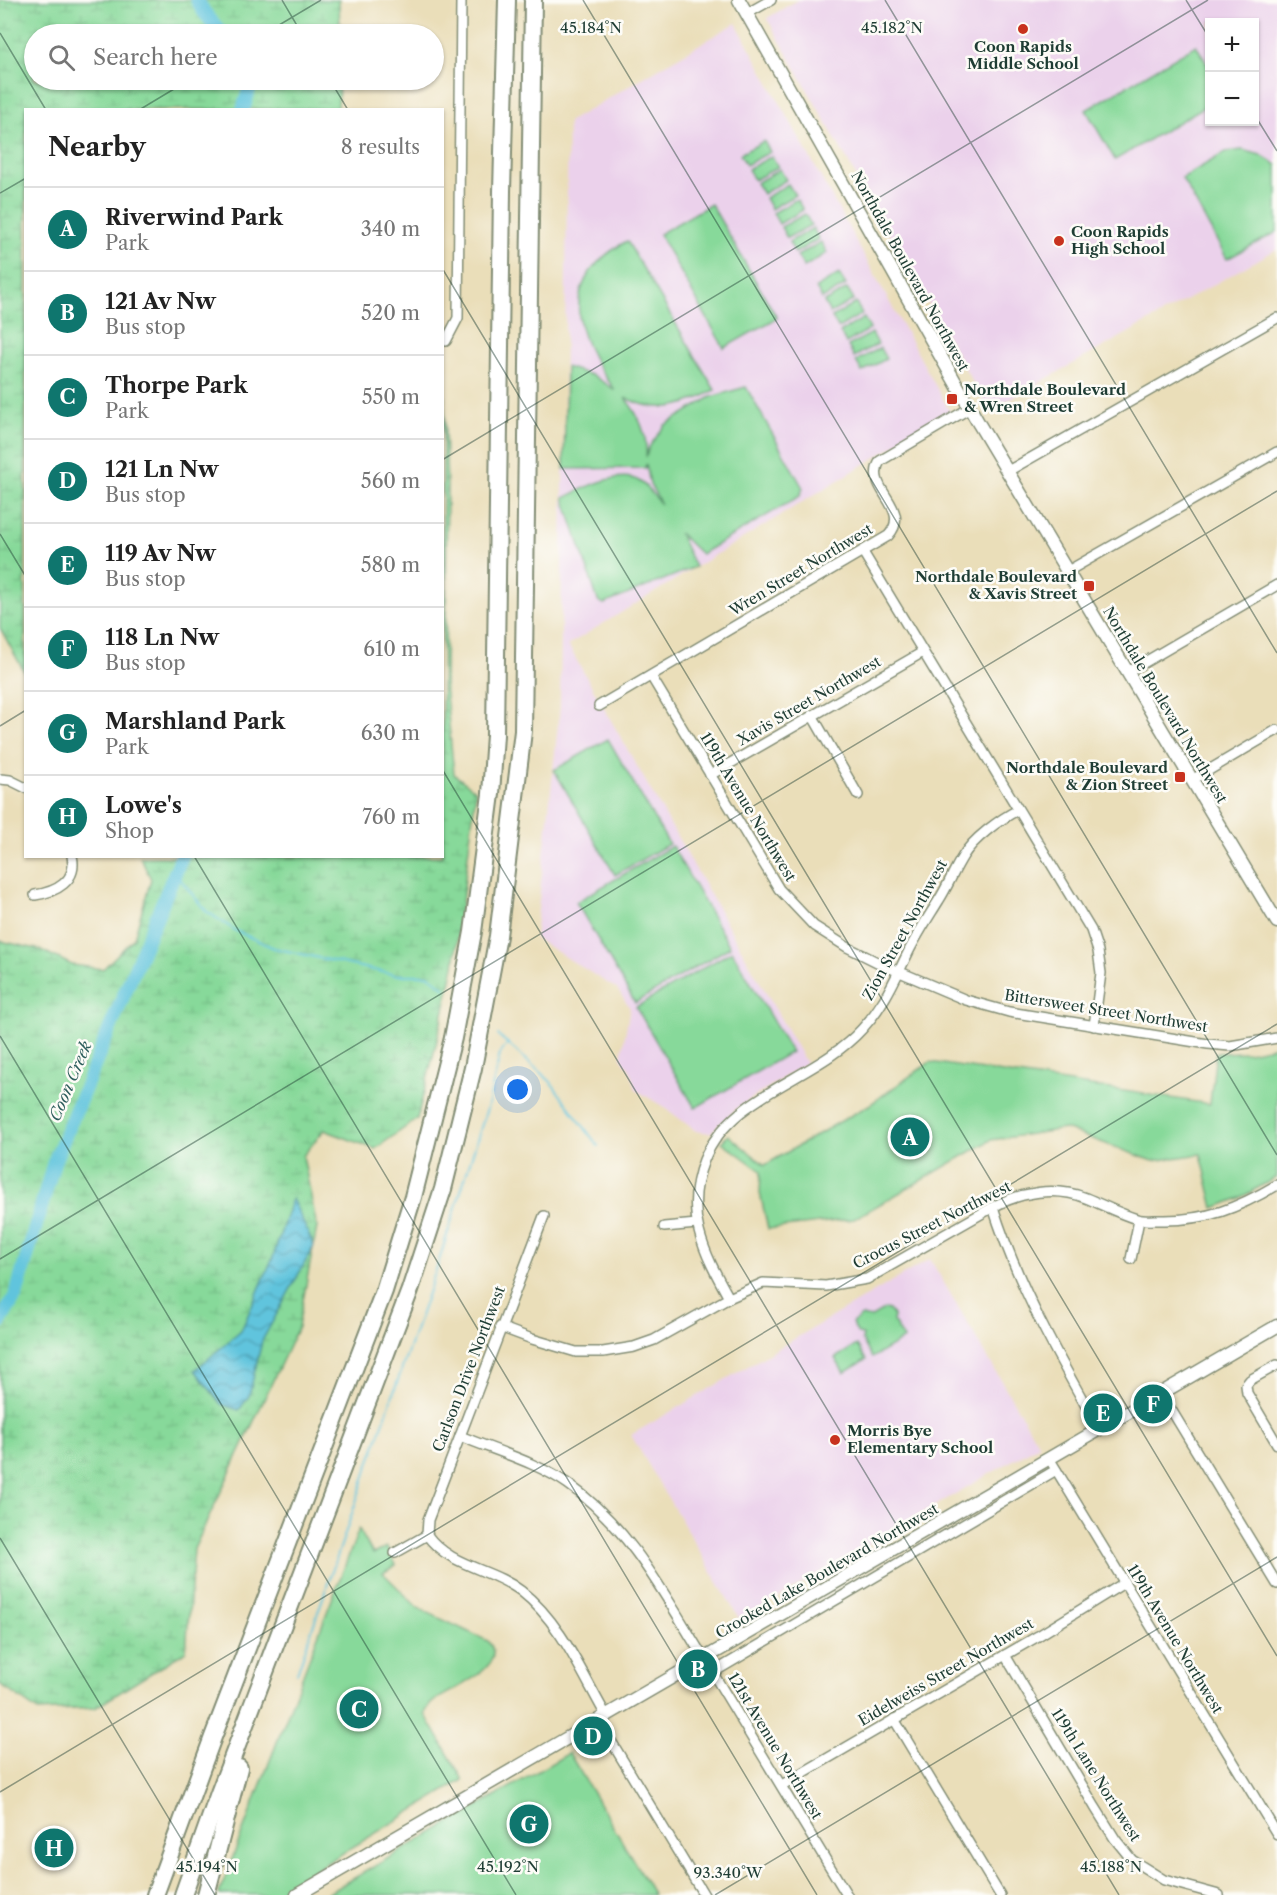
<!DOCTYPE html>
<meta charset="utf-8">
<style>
body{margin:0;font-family:"Libre Caslon Text",serif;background:#f2f2f2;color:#222}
.controls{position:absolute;right:18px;top:18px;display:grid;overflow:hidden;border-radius:0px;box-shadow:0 2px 4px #0004}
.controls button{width:54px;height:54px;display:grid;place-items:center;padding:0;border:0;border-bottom:2px solid #e0e0e0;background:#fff;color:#222;font:30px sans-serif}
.you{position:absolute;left:518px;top:1090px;width:21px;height:21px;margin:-15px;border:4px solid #fff;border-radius:50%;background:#1a73e8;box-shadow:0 0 0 9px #1a73e833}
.badge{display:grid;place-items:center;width:39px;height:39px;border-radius:50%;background:#0f766e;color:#fff;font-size:20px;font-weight:700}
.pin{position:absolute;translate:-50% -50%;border:3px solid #fff;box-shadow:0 2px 6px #0006}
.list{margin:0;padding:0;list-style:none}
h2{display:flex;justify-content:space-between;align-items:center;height:78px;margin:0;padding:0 24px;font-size:26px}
h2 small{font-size:20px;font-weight:400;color:#767676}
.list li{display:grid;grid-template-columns:39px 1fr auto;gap:18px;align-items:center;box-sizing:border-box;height:84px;padding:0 24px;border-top:2px solid #e0e0e0}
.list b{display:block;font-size:22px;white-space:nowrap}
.list p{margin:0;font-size:20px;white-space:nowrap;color:#767676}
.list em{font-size:20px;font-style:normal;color:#767676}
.icon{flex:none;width:33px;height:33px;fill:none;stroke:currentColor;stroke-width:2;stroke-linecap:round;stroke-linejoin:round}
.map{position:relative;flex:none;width:1277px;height:1895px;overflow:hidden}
.search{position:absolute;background:#fff;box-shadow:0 2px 4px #0004;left:24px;top:24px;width:420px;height:66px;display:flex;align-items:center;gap:15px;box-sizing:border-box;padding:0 21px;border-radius:33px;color:#767676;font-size:22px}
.panel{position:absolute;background:#fff;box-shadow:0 2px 4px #0004;left:24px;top:108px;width:420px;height:750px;border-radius:0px}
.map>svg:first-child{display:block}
</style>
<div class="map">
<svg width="1277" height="1895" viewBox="0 0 1277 1895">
<defs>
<pattern id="wetland-marsh" width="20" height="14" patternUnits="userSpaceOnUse" patternTransform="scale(1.5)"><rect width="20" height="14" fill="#87d99a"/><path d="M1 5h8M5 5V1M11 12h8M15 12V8" fill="none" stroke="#74bb85"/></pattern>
<pattern id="water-waves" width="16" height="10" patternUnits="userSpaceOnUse" patternTransform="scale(1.5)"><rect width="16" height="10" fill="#60c4dd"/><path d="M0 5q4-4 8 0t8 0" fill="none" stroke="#4fa0b4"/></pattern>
</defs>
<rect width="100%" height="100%" fill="#fdfcf7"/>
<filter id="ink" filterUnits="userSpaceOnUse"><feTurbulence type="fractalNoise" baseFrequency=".0167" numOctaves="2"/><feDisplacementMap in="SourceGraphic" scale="12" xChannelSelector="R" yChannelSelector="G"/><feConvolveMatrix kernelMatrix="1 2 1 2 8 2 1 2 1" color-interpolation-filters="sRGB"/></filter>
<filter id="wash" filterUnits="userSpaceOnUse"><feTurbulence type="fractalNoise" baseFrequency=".008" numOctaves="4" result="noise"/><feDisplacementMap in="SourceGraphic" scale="24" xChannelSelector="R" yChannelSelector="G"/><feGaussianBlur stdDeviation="1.35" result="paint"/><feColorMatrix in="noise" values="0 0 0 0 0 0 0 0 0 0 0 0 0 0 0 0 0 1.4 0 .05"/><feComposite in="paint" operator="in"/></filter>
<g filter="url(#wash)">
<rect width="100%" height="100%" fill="#eadeb9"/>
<g fill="#ebd1eb" fill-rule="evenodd">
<path d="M798,0H1277V249L989,411L767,18ZM1210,22H1254V122H1210Z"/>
<path d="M736,23L950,412L568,645L806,1063L737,1108L710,1133L696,1131L664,1107L636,1090L630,1070L621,1057L630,1008L617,989L535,938L560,707L568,122Z"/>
<path d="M930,1259L1039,1445L740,1620L631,1435Z"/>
</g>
<g fill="url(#wetland-marsh)" stroke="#538b67" stroke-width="1.5">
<path d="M0,0H339L340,34H34V80H339L338,109L26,110L25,673L0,628Z"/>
<path d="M443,367L447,488L445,685L454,774L476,791L454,966L437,1040L417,1119L375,1149L324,1130L303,1156L317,1227L298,1327L194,1549L186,1651L95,1708L38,1711L0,1684V941L41,950L72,965L103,969L134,938L151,879L140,857L442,856Z"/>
</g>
<g fill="#87d99a" stroke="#538b67" stroke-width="1.5">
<path d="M1196,45L1209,67V104L1115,160L1086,110Z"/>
<path d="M764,141L770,152L746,165L740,154Z"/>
<path d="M1242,150L1261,155L1277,165V232L1227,259L1182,178L1226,152Z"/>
<path d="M772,156L778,167L754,180L748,169Z"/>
<path d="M780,169L786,180L763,194L756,183Z"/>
<path d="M788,184L795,195L771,209L765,198Z"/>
<path d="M797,199L803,210L779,224L773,213Z"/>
<path d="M711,204L777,318L724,348L659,234Z"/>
<path d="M805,214L811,225L787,238L781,227Z"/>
<path d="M813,228L819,239L795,253L789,242Z"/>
<path d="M627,241L715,390C682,408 660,414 625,398C639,415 648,434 646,457L649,447L665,425L711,397L746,387L803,488L800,496L701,554L679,533L695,567L604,604L598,601L564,498C582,489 620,469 639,481C649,487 655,498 661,504L650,484L646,464L645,468L564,469L566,367L594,376L615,390C573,336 556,280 627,241Z"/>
<path d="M821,242L827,253L804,267L797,256Z"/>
<path d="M839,274L846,285L822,299L816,288Z"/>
<path d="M847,289L854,300L830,313L824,302Z"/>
<path d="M856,303L862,314L838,328L832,317Z"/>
<path d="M864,318L870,329L846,343L840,332Z"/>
<path d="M872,333L878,344L854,357L848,346Z"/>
<path d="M880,348L886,359L862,372L856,361Z"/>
<path d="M608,739L669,844L615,875L554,770Z"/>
<path d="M672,846L730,947L635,1003L576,902Z"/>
<path d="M732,951L791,1052L695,1108L636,1007Z"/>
<path d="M1277,1046V1177L1240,1198L1214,1208L1201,1154L1153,1161L1065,1129L991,1140L854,1219L768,1229L760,1193L761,1171L722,1142L728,1135L765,1165L869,1105L930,1062L1210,1104L1216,1053L1249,1052Z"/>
<path d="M885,1309L889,1310L893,1315V1321L904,1339L872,1358L862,1340L863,1335L858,1334L852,1323L862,1316L870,1318Z"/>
<path d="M857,1345L866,1360L844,1373L835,1358Z"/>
<path d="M359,1529L373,1554L387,1547L396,1565L383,1573L418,1608L488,1641C511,1668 448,1690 433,1702C429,1705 427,1709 425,1714L463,1780L274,1895H220L219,1893Z"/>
<path d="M569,1753L654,1895H325Z"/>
</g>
<path fill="url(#water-waves)" stroke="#408088" stroke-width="1.5" d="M292,1198L314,1246L262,1341L249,1396L239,1410L221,1404L195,1370L241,1331L273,1257Z"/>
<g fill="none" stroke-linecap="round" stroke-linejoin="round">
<g stroke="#60c4dd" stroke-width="2">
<path d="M176,874L206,911L236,931L274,948L396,975H428L445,988"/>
<path d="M498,1035L550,1081L598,1146"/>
<path d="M297,1673L437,1267L489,1102L500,1054L508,1043"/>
</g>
<g stroke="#60c4dd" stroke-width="14">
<path d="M197,0L204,12L222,34"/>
<path d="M243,110L251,83L249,80"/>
<path d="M0,1322L16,1295L54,1162L182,856"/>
</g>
</g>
</g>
<g filter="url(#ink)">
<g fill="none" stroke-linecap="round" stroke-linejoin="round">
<defs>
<g id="minor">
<path d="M748,13L771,0"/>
<path d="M446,341L458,318L461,0"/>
<path d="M1008,471L1277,318"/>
<path d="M863,552L1091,930L1098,951L1101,973L1094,1026"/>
<path d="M1068,571L1277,452"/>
<path d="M1128,672L1277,585"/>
<path d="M651,676L779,889L814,926L847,947L881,964L966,1000L1009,1012L1208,1044L1230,1046L1277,1038"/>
<path d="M599,706L888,536C914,508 863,489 880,461L970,408"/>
<path d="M812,715L858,795"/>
<path d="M710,775L923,652"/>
<path d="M0,779L10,780L26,788"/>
<path d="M1192,780L1277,730"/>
<path d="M35,895C56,892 78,881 72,856"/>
<path d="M993,1207C1018,1286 1058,1357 1099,1429"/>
<path d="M664,1227L697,1224"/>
<path d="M1131,1259L1139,1220"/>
<path d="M729,1298C704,1253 683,1213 704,1160C731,1093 816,1080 862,1029C884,1005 893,983 907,955C916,936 928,918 939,900C948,886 954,870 963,856C973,839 1000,819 1018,810"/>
<path d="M500,1327L532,1339L576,1352H603L634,1347L654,1340L729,1298L763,1283L826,1286L867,1279L993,1207C1021,1192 1055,1186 1086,1198C1103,1205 1120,1214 1137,1219C1144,1221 1153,1220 1160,1220C1206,1221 1238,1208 1277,1185"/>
<path d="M1277,1365L1250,1380L1246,1385L1247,1393L1277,1444"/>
<path d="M1161,1393L1277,1584"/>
<path d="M460,1436C496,1451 536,1462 568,1484C634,1530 669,1604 711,1670C757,1745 802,1820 847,1895"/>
<path d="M1049,1458L1277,1834"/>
<path d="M427,1535L428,1520L544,1216"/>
<path d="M427,1535C450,1567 491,1568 521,1591C561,1622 582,1674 607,1717"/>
<path d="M395,1553L427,1535"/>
<path d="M1005,1655L1095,1807L1115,1839L1132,1860L1164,1880L1219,1895"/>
<path d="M712,1673L1056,1470"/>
<path d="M894,1719L1000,1895"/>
<path d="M599,1721L704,1895"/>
<path d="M782,1785L1038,1636L1124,1583"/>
</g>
<g id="tertiary">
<path d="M739,0L979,424L1277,922"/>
<path d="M297,1895L1277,1326"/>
</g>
<g id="motorway">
<path d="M155,1895L213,1737L384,1291L413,1197L453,1038L473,932L491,794L495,735L502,191L507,0"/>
<path d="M183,1895L219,1793L410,1290L443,1189L473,1068L498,936L523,731L533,0"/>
<path d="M206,1895L239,1768"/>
</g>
</defs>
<use href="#minor" stroke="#848e76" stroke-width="12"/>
<use href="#tertiary" stroke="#848e76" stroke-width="15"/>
<use href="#motorway" stroke="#848e76" stroke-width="20"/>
<use href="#minor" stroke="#fff" stroke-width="9"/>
<use href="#tertiary" stroke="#fff" stroke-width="12"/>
<use href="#motorway" stroke="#fff" stroke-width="16"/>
</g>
</g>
<path fill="none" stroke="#1f3d34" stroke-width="1.5" stroke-opacity="0.45" d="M282,0L302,34M583,0L1277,1155M885,0L1277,653M1186,0L1210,39M0,33L46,110M264,34L321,0M330,80L348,110M139,110L189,80M1254,114L1277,151M0,193L26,178M442,268L1277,1656M442,460L1208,0M0,534L26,577M0,726L26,710M442,769L1119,1895M194,856L817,1895M0,1036L516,1895M0,1259L1277,491M0,1538L215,1895M0,1792L1277,1024M715,1895L1277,1557"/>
<g fill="#c8321e" stroke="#fdfcf7" stroke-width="2">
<circle cx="1023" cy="29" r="6"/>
<circle cx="1059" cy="241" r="6"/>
<rect x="946" y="393" width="12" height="12" rx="3"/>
<rect x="1083" y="580" width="12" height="12" rx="3"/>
<rect x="1174" y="771" width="12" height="12" rx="3"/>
<circle cx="835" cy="1440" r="6"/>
</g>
<g text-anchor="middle" stroke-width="5" stroke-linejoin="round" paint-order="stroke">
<g font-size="15" font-weight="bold" fill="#1f3d34" stroke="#fdfcf7" text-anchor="start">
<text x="1023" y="52" text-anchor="middle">Coon Rapids<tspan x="1023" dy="17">Middle School</tspan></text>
<text x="1071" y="237">Coon Rapids<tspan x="1071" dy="17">High School</tspan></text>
<text x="964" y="395">Northdale Boulevard<tspan x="964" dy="17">&amp; Wren Street</tspan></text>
<text x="1077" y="582" text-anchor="end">Northdale Boulevard<tspan x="1077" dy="17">&amp; Xavis Street</tspan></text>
<text x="1168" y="773" text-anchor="end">Northdale Boulevard<tspan x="1168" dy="17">&amp; Zion Street</tspan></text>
<text x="847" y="1436">Morris Bye<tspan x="847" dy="17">Elementary School</tspan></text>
</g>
<g font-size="15" fill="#1f3d34" stroke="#fdfcf7">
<text transform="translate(910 271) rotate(61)" y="5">Northdale Boulevard Northwest</text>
<text transform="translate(801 570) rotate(-31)" y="5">Wren Street Northwest</text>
<text transform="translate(809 701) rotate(-30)" y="5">Xavis Street Northwest</text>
<text transform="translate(1165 705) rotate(59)" y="5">Northdale Boulevard Northwest</text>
<text transform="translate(748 807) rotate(59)" y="5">119th Avenue Northwest</text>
<text transform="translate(905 930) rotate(-61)" y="5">Zion Street Northwest</text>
<text transform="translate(1106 1011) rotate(9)" y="5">Bittersweet Street Northwest</text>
<text transform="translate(932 1225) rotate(-27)" y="5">Crocus Street Northwest</text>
<text transform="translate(469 1369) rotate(-69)" y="5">Carlson Drive Northwest</text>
<text transform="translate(827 1571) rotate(-30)" y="5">Crooked Lake Boulevard Northwest</text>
<text transform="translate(1175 1639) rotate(59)" y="5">119th Avenue Northwest</text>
<text transform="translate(946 1672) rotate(-30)" y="5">Eidelweiss Street Northwest</text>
<text transform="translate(775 1746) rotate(59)" y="5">121st Avenue Northwest</text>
<text transform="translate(1096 1775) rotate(58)" y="5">119th Lane Northwest</text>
</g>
<g font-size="16" font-style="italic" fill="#2f5f5e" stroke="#fdfcf7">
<text transform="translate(70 1081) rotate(-67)" y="6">Coon Creek</text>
</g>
</g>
<g font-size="15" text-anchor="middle" fill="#1f3d34" stroke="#fdfcf7" stroke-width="5" stroke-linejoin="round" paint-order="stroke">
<text x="591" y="33">45.184°N</text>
<text x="892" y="33">45.182°N</text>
<text x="207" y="1872">45.194°N</text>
<text x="508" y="1872">45.192°N</text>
<text x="1111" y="1872">45.188°N</text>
<text x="728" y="1878">93.340°W</text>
</g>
</svg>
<div class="controls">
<button>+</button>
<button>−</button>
</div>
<div class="you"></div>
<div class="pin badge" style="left:910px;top:1137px">A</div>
<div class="pin badge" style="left:698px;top:1669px">B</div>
<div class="pin badge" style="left:359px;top:1709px">C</div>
<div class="pin badge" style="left:593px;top:1736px">D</div>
<div class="pin badge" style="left:1103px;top:1413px">E</div>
<div class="pin badge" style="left:1153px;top:1404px">F</div>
<div class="pin badge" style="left:529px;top:1824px">G</div>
<div class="pin badge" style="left:54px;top:1848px">H</div>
<div class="search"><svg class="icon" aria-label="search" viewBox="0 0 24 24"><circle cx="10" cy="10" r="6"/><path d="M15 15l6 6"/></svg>Search here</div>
<section class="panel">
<h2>Nearby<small>8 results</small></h2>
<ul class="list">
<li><span class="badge">A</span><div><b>Riverwind Park</b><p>Park</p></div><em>340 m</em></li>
<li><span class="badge">B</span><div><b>121 Av Nw</b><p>Bus stop</p></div><em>520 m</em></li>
<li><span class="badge">C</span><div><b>Thorpe Park</b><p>Park</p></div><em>550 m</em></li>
<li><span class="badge">D</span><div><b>121 Ln Nw</b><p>Bus stop</p></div><em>560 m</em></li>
<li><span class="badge">E</span><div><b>119 Av Nw</b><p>Bus stop</p></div><em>580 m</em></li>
<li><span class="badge">F</span><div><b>118 Ln Nw</b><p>Bus stop</p></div><em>610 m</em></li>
<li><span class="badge">G</span><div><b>Marshland Park</b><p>Park</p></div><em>630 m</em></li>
<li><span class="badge">H</span><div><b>Lowe's</b><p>Shop</p></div><em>760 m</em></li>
</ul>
</section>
</div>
